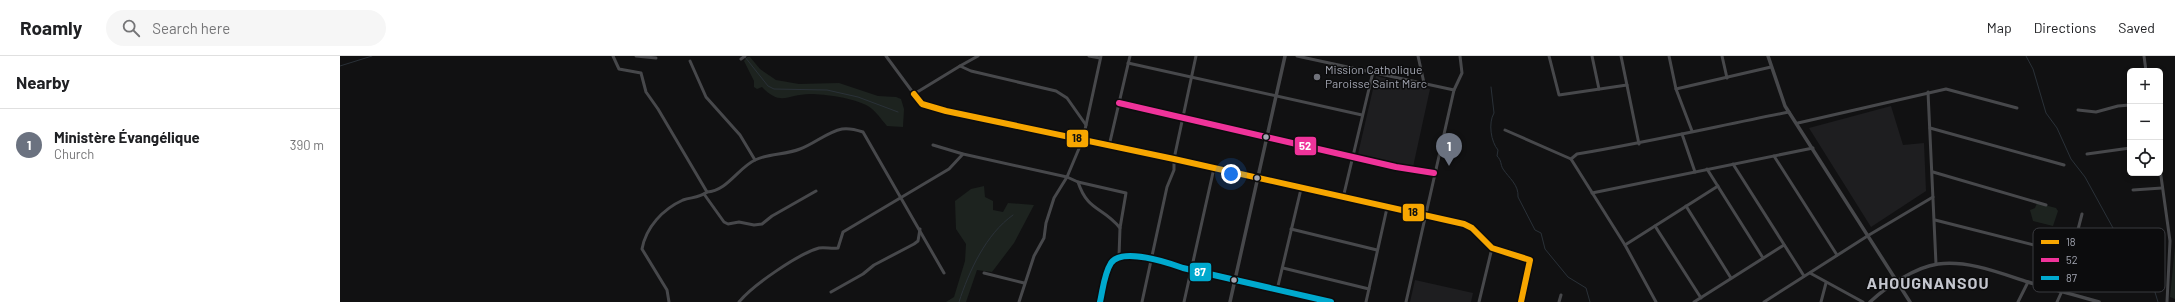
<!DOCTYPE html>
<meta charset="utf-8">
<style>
body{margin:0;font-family:Barlow,sans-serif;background:#f6f6f6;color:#202124}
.controls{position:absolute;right:12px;top:12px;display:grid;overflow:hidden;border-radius:6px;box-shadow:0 2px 6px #0003}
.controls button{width:36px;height:36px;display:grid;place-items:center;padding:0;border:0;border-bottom:1px solid #e0e0e0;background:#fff;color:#202124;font:20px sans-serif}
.you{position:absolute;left:891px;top:118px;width:14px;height:14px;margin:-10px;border:3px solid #fff;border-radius:50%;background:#1a73e8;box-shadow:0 0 0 6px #1a73e833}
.badge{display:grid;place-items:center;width:26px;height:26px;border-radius:50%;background:#70727a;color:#fff;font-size:13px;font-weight:700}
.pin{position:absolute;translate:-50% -33px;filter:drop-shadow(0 1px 2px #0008)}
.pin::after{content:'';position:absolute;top:21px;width:14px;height:12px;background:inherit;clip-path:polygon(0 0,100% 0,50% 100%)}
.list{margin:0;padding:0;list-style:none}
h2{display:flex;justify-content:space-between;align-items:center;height:52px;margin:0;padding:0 16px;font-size:17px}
h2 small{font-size:13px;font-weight:400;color:#757577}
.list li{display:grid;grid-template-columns:26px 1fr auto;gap:12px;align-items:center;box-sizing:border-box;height:72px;padding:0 16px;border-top:1px solid #e0e0e0}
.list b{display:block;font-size:15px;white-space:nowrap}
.list p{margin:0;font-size:13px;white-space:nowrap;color:#757577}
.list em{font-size:13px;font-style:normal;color:#757577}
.icon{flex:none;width:22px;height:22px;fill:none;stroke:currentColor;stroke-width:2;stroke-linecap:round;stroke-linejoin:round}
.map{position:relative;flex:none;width:1835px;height:246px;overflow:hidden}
header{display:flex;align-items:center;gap:24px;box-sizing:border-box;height:56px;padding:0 20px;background:#fff;border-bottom:1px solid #e0e0e0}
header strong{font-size:19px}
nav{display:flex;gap:22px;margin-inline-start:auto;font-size:14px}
.search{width:280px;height:36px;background:#f6f6f6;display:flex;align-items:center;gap:10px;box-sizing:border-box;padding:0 14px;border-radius:22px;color:#757577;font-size:15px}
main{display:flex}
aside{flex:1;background:#fff}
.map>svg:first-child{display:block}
</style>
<header>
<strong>Roamly</strong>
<div class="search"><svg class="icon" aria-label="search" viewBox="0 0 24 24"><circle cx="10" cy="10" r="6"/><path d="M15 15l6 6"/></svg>Search here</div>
<nav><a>Map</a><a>Directions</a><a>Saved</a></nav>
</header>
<main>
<aside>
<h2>Nearby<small></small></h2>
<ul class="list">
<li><span class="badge" style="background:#6b7280">1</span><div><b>Ministère Évangélique</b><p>Church</p></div><em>390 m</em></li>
</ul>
</aside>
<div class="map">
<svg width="1835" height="246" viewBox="0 0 1835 246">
<rect width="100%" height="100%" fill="#111112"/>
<g fill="#1e1e20">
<path d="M1036,20L1090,33L1073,111L1018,98Z"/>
<path d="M1551,50L1563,89L1584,87L1586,135L1531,171L1469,72Z"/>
<path d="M1075,224L1133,237L1131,246H1070Z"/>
</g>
<g fill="#1d231f">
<path d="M407,1H410L420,13L436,24L459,28L499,27L538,40L556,41L561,43L564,53L563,71L547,70C541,63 536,55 528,50C514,42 485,38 470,38C448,38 441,51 422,31L417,33L414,31V25L404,5Z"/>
<path d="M644,130L645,141L653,145V154L663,156L668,147L694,149L674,187L652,216L637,214L626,246H606L614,241L625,205L626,188L616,173L615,145L631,133Z"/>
<path d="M1697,147L1716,152L1718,155L1713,170L1693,165L1690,154L1695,152Z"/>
<path d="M1835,190V243L1830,241Z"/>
</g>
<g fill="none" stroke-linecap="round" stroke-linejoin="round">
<g stroke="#2a3138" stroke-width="1">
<path d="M1686,0L1693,13L1706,57L1717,72L1731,103L1745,121L1773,172L1796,199L1799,206L1803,209L1810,220L1818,246"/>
<path d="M405,1L428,30L434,33L487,34L518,41L558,56"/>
<path d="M0,10L32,0"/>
<path d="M1151,31L1154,57C1148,67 1151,86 1158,94L1157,100C1162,105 1160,108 1163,113C1169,122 1179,129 1178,141L1195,174L1201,177L1205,193L1228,221L1246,232L1250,246"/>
<path d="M619,246C629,215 646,178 673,159"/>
</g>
<g stroke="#47484b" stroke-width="3">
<path d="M273,0L279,13L301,17L306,36L318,53L367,136C387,135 398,112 415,104C429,97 445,99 460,93C474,88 487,76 502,73C508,72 517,74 523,76L604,217"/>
<path d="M296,0L316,2"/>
<path d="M546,0L574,38L620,10L631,15L716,35L727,42L746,69"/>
<path d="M749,0L760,2"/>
<path d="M957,0L1114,34"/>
<path d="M1078,0L1084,27"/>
<path d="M1209,0L1219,39L1287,29"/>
<path d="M1252,0L1259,33"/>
<path d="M1281,0L1299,88"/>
<path d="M1329,0L1336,33L1352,75"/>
<path d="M1382,0L1387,22"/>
<path d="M1804,0L1806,15"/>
<path d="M401,3L405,0"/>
<path d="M350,5L366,41L400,79L415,104"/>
<path d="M788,7L1022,59"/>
<path d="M620,10L638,0"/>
<path d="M1336,33L1431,11"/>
<path d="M1588,36L1596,208"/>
<path d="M574,38L582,48L606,55L834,103L1124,168L1132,172L1152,192L1190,204L1181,246"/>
<path d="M779,47L1056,111L1094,117"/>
<path d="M1738,54L1756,56L1778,50L1790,49"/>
<path d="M1458,67L1606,33L1677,52"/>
<path d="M1590,72L1724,109"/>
<path d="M1165,74L1231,103L1285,189L1316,246"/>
<path d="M1342,78L1355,116"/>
<path d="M593,89L623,98L727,121L738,126C748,156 762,150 780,172L779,200"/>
<path d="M769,90L790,0"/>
<path d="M1747,98L1790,92"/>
<path d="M1434,100L1497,199"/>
<path d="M1231,103L1237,98C1308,86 1378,70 1449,56"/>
<path d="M1393,108L1464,220"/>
<path d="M1367,113L1423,202"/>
<path d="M1820,113L1830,185L1827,246"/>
<path d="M1593,116L1706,149"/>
<path d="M738,126L786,137L780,172"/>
<path d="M1793,134L1822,132"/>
<path d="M1252,137L1473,92"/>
<path d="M364,138L384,166L388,168L399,166L414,169L422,168L432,160L476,135"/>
<path d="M1003,142L1033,16"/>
<path d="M1346,150L1391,222"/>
<path d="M1595,164L1773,209"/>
<path d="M1315,170L1361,242"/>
<path d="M951,173L1037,194"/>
<path d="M1285,189L1378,130"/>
<path d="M943,212L1029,233"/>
<path d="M644,217L684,227"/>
<path d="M1470,217L1523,246"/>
<path d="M937,234L961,133"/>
<path d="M491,236L523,218L534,209L574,188L578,185L580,173"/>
<path d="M329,246L327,234L302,193C306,171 323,153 343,144C352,141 359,142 367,136"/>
<path d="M399,246C413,229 458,198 479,192C485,191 492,193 498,192L503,176L609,113L623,98"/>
<path d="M679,246L694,200L704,182L706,167L714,142L727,121L743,83L761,0"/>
<path d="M760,246C763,233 764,218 771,207C782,191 829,207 843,212L991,246"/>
<path d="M802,246L827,131L834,114V103L856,0"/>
<path d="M844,246L874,112"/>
<path d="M1026,246L1047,152"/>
<path d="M1066,246L1114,34L1122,17L1120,0"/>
<path d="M1139,246L1152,192"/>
<path d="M1219,246L1221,239"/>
<path d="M1354,246L1444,189"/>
<path d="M1424,246L1529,179L1593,141"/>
<path d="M1481,246L1486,227"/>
<path d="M1678,246L1688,226"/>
<path d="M1717,246L1722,235L1742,158"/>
</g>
<g stroke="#47484b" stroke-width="3.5">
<path d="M1428,0L1445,50L1570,246"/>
<path d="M890,246L945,0"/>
<path d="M1530,246C1546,231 1575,211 1598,208C1628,204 1660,217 1688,226C1711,233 1735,239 1759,246"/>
</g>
<defs>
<path id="bus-1" d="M574,38L582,48L606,55L834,103L1124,168L1132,172L1152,192L1190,204L1181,246"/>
<path id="bus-2" d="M779,47L1056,111L1094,117"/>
<path id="bus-3" d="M760,246C763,233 764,218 771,207C782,191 829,207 843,212L991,246"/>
</defs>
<use href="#bus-1" stroke="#0c0c0d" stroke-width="9"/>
<use href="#bus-2" stroke="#0c0c0d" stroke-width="9"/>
<use href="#bus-3" stroke="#0c0c0d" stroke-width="9"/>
<use href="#bus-1" stroke="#f7a600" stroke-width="6"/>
<use href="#bus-2" stroke="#ef339a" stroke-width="6"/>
<use href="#bus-3" stroke="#00a9ce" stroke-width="6"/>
</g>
<circle fill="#70727a" stroke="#0c0c0d" stroke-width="1.5" cx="977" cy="21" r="4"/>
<g fill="#a3a6b2" stroke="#0c0c0d" stroke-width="1.5">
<circle cx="926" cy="81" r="3.5"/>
<circle cx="917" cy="122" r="3.5"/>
<circle cx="894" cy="224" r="3.5"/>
</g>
<g text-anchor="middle" stroke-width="3" stroke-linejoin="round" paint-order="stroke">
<g font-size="12" fill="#a3a6b2" stroke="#0c0c0d" text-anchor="start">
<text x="985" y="18">Mission Catholique<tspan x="985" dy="14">Paroisse Saint Marc</tspan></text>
</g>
<g font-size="16" font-weight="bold" letter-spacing="1" fill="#c4c6ce" stroke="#0c0c0d">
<text x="1588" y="233">AHOUGNANSOU</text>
</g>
</g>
<rect x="1693" y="172" width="132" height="64" rx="6" fill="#0c0c0d" stroke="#393a3f" stroke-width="1"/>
<rect x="1701" y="184" width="18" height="4" fill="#f7a600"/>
<rect x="1701" y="202" width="18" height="4" fill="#ef339a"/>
<rect x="1701" y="220" width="18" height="4" fill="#00a9ce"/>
<g font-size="11" fill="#a3a6b2">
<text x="1726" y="190">18</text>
<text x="1726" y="208">52</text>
<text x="1726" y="226">87</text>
</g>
<g stroke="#0c0c0d" stroke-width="1.5">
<rect x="726" y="73" width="23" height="19" rx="4" fill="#f7a600"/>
<rect x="954" y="80" width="23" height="20" rx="4" fill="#ef339a"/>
<rect x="1062" y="147" width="23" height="19" rx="4" fill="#f7a600"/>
<rect x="849" y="206" width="23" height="20" rx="4" fill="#00a9ce"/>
</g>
<g font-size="11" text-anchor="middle" font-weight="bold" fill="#fff">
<text x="965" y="94">52</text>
<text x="860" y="220">87</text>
</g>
<g font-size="11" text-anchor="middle" font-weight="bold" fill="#111">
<text x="737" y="86">18</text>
<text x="1073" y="160">18</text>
</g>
</svg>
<div class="controls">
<button>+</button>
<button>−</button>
<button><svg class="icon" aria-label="locate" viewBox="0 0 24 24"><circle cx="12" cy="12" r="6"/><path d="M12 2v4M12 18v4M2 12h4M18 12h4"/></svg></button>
</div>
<div class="you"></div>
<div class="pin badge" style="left:1109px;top:110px;background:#6b7280">1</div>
</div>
</main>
